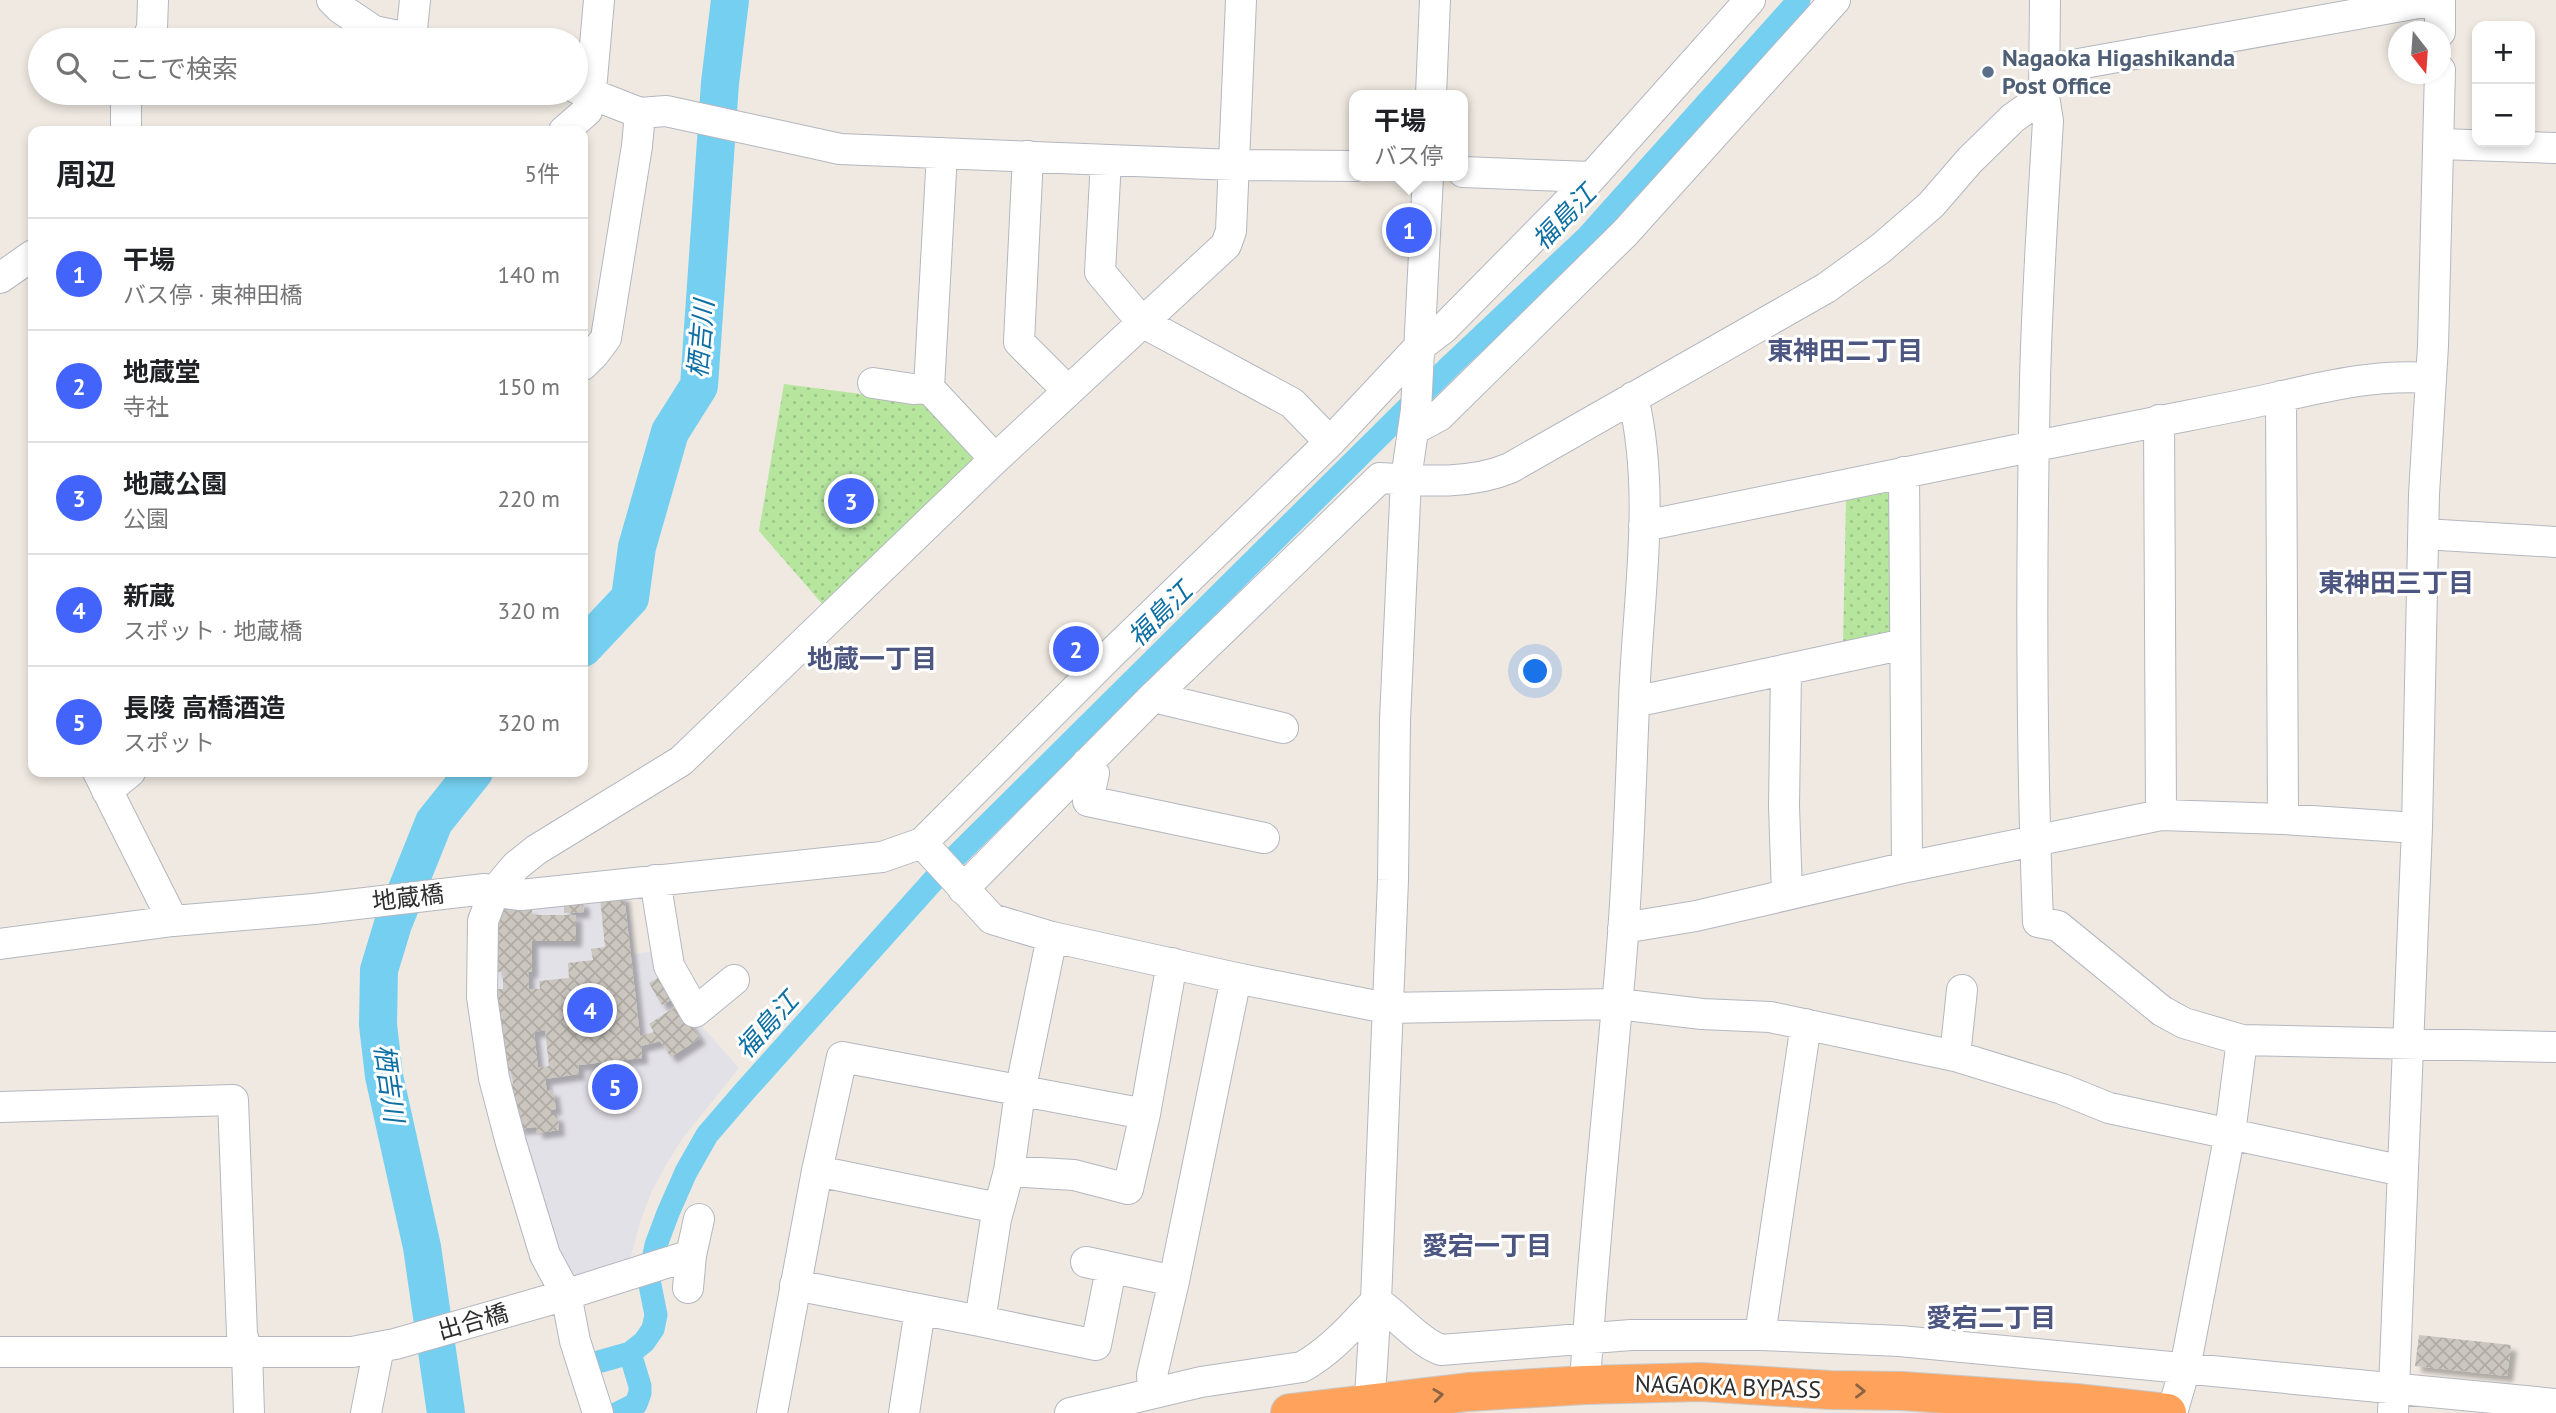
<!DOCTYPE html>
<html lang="ja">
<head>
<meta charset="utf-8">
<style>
	body { margin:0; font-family:"PT Sans","Noto Sans JP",sans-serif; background:#f2f2f2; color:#202124 }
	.controls { position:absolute; right:21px; top:21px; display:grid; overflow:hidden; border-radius:14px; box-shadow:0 4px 10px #0003 }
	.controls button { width:63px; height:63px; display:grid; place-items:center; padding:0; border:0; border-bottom:2px solid #e0e0e0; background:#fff; color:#202124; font:35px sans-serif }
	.compass { position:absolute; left:2388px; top:21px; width:63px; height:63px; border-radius:50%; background:#fff; box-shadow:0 4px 10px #0003; rotate:163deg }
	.you { position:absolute; left:1536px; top:672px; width:24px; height:24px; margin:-18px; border:5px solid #fff; border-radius:50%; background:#1a73e8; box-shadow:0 0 0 10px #1a73e833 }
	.badge { display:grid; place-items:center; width:46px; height:46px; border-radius:50%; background:#4264fb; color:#fff; font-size:23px; font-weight:700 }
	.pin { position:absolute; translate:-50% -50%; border:4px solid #fff; box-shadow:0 2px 7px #0006 }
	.popup { position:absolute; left:1349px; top:90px; width:119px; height:91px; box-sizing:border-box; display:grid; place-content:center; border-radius:14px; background:#fff; filter:drop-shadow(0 2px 5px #0005); font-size:23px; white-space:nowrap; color:#757577 }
	.popup b { font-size:26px; color:#202124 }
	.popup::after { content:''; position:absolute; left:50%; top:100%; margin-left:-14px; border:14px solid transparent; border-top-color:#fff }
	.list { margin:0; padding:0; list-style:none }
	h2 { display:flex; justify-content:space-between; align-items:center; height:91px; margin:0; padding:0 28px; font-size:30px }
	h2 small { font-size:23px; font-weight:400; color:#757577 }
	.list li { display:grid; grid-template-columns:46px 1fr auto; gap:21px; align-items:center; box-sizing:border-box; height:112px; padding:0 28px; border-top:2px solid #e0e0e0 }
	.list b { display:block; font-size:26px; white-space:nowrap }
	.list p { margin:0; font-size:23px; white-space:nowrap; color:#757577 }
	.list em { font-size:23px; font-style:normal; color:#757577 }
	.icon { flex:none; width:38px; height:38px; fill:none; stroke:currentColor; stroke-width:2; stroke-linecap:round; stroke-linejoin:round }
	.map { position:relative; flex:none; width:2556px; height:1413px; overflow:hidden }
	.search { position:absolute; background:#fff; box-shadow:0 4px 10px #0003; left:28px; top:28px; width:560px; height:77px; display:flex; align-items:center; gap:18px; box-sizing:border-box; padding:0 24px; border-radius:38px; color:#757577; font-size:26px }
	.panel { position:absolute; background:#fff; box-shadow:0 4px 10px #0003; left:28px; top:126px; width:560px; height:651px; border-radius:14px }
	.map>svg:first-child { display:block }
	.industrial { fill:#e3e1e8 }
	.park { fill:url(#park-dots) }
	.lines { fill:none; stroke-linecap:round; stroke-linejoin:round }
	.canal { stroke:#75cff0; stroke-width:23 }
	.river { stroke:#75cff0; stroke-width:38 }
	.building { fill:url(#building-cross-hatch); fill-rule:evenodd; filter:url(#shadow) }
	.minor-casing { stroke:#b4b7c1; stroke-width:32 }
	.highway-casing { stroke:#c9c9c9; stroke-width:40 }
	.minor { stroke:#fff; stroke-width:30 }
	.highway { stroke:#ffa35c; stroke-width:38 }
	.oneway { stroke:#8c6343 }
	.service-dot { fill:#5c6f8a; stroke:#fff; stroke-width:2.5 }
	.labels { text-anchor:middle; stroke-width:6; stroke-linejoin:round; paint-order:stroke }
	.service-label { font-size:24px; font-weight:bold; fill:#4e5e75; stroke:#fff; text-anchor:start }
	.street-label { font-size:24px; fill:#2e2e2e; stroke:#fff }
	.water-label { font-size:26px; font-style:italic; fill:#0d6fa3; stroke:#fff }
	.neighbourhood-label { font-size:26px; font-weight:bold; fill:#4d5680; stroke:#fff }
</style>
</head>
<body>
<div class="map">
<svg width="2556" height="1413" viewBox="0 0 2556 1413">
	<defs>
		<pattern id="park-dots" width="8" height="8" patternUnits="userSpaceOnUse" patternTransform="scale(1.75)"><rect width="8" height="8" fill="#b6e59e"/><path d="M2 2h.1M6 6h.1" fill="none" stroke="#9dc588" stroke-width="1.8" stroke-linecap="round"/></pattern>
		<pattern id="building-cross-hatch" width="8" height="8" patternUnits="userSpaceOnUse" patternTransform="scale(1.75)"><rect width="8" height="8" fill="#cbc7bf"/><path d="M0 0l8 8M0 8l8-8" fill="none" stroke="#afaba4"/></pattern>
		<filter id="shadow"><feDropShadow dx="6" dy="6" stdDeviation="2" flood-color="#0004"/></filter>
	</defs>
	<rect width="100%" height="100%" fill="#efe9e1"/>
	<!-- industrial -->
	<path class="industrial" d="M 627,892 L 634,954 L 662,950 L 699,1023 L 739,1068 L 682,1139 L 666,1165 L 652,1191 L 641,1219 L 627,1271 L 583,1284 L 553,1252 L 515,1129 L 491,1002 L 496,908 Z"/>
	<!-- park -->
	<path class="park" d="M 784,384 L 929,403 L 978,452 L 975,466 L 825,607 L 759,531 Z
		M 1891,492 L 1893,633 L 1843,643 L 1846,500 Z"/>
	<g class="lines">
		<!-- canal -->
		<path class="canal" d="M 591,1364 L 630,1353 L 644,1342 L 653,1329 L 656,1315 L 649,1280 L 656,1245 L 668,1213 L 686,1172 L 707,1135 L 744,1092 L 949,863 L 1452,364 L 1588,236 L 1799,0
			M 618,1413 L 636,1404 L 640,1393 L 640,1386 L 630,1353"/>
		<!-- river -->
		<path class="river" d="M 583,648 L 630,598 L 637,547 L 670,432 L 699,386 L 720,83 L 730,0
			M 446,1413 L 422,1247 L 384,1076 L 378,1025 L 379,970 L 393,924 L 434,822 L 474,772"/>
	</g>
	<!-- building -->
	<path class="building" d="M 1077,636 L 1088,649 L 1085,652 L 1088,655 L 1081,661 L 1079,658 L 1076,661 L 1064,648 Z
		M 624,895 L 640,1036 L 654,1032 L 649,1024 L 678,1005 L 700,1038 L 671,1057 L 660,1041 L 641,1046 L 642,1058 L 578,1065 L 579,1074 L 545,1079 L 547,1091 L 553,1090 L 556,1109 L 550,1110 L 551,1115 L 557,1115 L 559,1130 L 537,1133 L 536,1127 L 518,1129 L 510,1085 L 513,1084 L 511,1071 L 506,1072 L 497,989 L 503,989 L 503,972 L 497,972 L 497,909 L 532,909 L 532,915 L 576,915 L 576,941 L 532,941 L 532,972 L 528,972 L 529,989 L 540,989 L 539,981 L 569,978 L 568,963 L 593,960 L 591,949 L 605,947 L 600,898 ZM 545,1030 L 549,1066 L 538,1068 L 534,1032 Z
		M 583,901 L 584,912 L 564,913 L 564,902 Z
		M 665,974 L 678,996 L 662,1005 L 649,983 Z
		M 2419,1335 L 2511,1345 L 2507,1376 L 2415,1366 Z"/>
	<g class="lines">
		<defs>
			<path id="minor" d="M 332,0 L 340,8 L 374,31 L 417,40
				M 2045,0 L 2044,96 L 2048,121 C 2043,208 2037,294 2035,381 C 2031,561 2031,742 2038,922 L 2058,926 L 2162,1011 L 2184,1023 L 2242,1040
				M 2440,0 L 2440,32
				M 411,39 L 415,0
				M 147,40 L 152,28 L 153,0
				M 2045,70 L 2435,0
				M 576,88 L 640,113 L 666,111 L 840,149 L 1234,165 L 1355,166
				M 1431,95 L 1435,0
				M 126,131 L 126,93
				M 564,131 L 587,111 L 592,79 L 599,0
				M 2440,144 L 2556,148
				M 942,153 L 929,388 L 995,459
				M 1028,156 L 1019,342 L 1068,391
				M 1106,160 L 1100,272 L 1142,322 L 1292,403 L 1330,442
				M 1463,172 L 1590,177
				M 0,278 L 33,255
				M 583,365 L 594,354 L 606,338 L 637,146 L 640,113
				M 873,383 L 913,389 L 929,388
				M 2281,396 L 2283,819
				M 2159,420 L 2161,815
				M 1413,430 L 1439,416 L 1625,233 L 1835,0
				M 1904,472 L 1907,867
				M 1644,526 C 1825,490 2005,451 2186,416 C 2217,410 2248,404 2279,397 C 2331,385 2378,374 2431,378
				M 2424,534 L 2556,542
				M 1786,671 L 1784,806 L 1787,894
				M 1153,697 L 1283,728
				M 1634,702 L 1905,644
				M 1087,763 L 1094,773 L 1088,801 L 1264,838
				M 98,772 L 173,921
				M 107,791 L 130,772
				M 922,843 L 992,919 L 1052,937 L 1236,978 L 1386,1008 L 1618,1004 L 1702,1014 L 1770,1017 L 1955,1056 L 2062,1089 L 2109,1108 L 2403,1171
				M 655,880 L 669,966 L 695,1012 L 734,980
				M 963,889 L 1153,697 L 1380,478 C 1423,481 1470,485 1510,468 L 1826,288 L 1880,249 L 1931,205 L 1970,160 L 2013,118 L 2044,96
				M 1623,928 L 1696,916 L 1907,867 L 2161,815 L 2283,819 L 2417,828
				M 0,944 L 173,921 L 314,909 L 485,889 L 494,892 L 521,895 L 882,857 L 922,843 L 1110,655 L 1330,442 L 1419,347 L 1444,328 L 1582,188 L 1750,0
				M 1955,1056 L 1962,990
				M 0,1107 L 233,1100 L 242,1334 L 247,1352 L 249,1413
				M 817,1171 L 998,1208
				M 1009,1171 L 1074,1175 L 1128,1189 L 1145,1114 L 1172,963
				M 1086,1262 L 1174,1281
				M 795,1285 L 980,1321 L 996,1219 L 1009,1171 L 1020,1092 L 1052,937
				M 688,1288 L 691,1255
				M 980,1321 L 1096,1345 L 1111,1269
				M 1760,1335 L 1806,1024
				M 0,1352 L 352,1352 L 395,1344 L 552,1299 L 691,1255 L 699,1219
				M 1585,1385 C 1592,1258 1606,1132 1617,1005 C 1627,905 1630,804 1634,703 C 1637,602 1657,497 1633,397
				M 1153,1393 L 1152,1375 L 1174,1281 L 1236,978
				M 366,1413 L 379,1347
				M 598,1413 L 575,1341 L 566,1294 L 545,1255 L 511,1143 L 494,1078 L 482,997 L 483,921 L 494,892 L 516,866 L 536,850 L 681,761 L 995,459 L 1226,245 L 1231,231 L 1241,0
				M 772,1413 L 817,1171 L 842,1057 L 1145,1114
				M 904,1413 L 920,1310
				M 1070,1413 L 1201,1382 L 1302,1367 C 1331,1351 1354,1324 1376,1301 C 1397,1315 1419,1342 1441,1350 L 1631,1335 L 1760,1335 L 1900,1341 L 2556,1404
				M 1369,1413 L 1376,1301 L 1393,880 L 1395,720 L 1406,479 L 1416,410 L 1428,176
				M 2172,1413 L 2185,1368 L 2230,1133 L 2242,1040 L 2556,1047
				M 2393,1413 L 2417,828 L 2424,494 L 2433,346 L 2440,70"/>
			<path id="highway" d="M 1290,1413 L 1468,1392 L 1585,1385 L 1701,1382 L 1830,1390 L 1902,1391 L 2076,1403 L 2167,1413"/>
		</defs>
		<!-- minor casing -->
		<use href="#minor" class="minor-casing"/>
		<!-- highway casing -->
		<use href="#highway" class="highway-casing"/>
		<!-- minor -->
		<use href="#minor" class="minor"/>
		<!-- highway -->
		<use href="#highway" class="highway"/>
	</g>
	<!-- one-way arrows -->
	<defs><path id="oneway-chevron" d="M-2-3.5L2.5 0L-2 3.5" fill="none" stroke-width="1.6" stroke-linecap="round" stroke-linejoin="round" transform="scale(1.75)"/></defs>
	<g class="oneway">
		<use href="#oneway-chevron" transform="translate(1860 1391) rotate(1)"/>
		<use href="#oneway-chevron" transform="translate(1438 1395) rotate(-7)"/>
	</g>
	<!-- markers -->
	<circle class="service-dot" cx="1988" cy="72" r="7"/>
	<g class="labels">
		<!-- service labels -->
		<g class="service-label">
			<text x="2002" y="66">Nagaoka Higashikanda<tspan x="2002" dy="28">Post Office</tspan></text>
		</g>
		<!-- street labels -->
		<g class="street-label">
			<text transform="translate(408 898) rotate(-7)" y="8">地蔵橋</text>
			<text transform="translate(473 1322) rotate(-16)" y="8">出合橋</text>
			<text transform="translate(1728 1387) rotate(2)" y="8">NAGAOKA BYPASS</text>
		</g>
		<!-- water labels -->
		<g class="water-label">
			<text transform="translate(1564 217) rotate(-46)" y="9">福島江</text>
			<text transform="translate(701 339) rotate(-85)" y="9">栖吉川</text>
			<text transform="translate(1160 614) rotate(-45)" y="9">福島江</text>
			<text transform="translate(767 1025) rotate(-48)" y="9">福島江</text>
			<text transform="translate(389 1083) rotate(82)" y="9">栖吉川</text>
		</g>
		<!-- neighbourhood labels -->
		<g class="neighbourhood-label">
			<text x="1845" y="360">東神田二丁目</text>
			<text x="2396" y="592">東神田三丁目</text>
			<text x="872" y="668">地蔵一丁目</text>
			<text x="1487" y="1255">愛宕一丁目</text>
			<text x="1991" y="1327">愛宕二丁目</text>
		</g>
	</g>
</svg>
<div class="controls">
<button>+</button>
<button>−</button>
</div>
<svg class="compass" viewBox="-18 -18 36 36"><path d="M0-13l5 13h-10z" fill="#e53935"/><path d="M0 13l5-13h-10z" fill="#757577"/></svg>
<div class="you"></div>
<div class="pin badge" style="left:1409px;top:230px">1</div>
<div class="popup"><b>干場</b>バス停</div>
<div class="pin badge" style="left:1076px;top:649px">2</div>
<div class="pin badge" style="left:851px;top:501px">3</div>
<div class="pin badge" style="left:590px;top:1010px">4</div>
<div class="pin badge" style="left:615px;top:1087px">5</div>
<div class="search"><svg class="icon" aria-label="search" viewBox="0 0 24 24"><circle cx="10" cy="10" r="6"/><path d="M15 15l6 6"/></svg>ここで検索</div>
<section class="panel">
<h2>周辺<small>5件</small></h2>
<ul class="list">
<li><span class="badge">1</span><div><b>干場</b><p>バス停 · 東神田橋</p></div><em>140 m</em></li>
<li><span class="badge">2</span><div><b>地蔵堂</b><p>寺社</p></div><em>150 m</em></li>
<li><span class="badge">3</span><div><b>地蔵公園</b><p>公園</p></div><em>220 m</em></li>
<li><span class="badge">4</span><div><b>新蔵</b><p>スポット · 地蔵橋</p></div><em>320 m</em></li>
<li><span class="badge">5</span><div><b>長陵 高橋酒造</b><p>スポット</p></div><em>320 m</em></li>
</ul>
</section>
</div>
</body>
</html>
